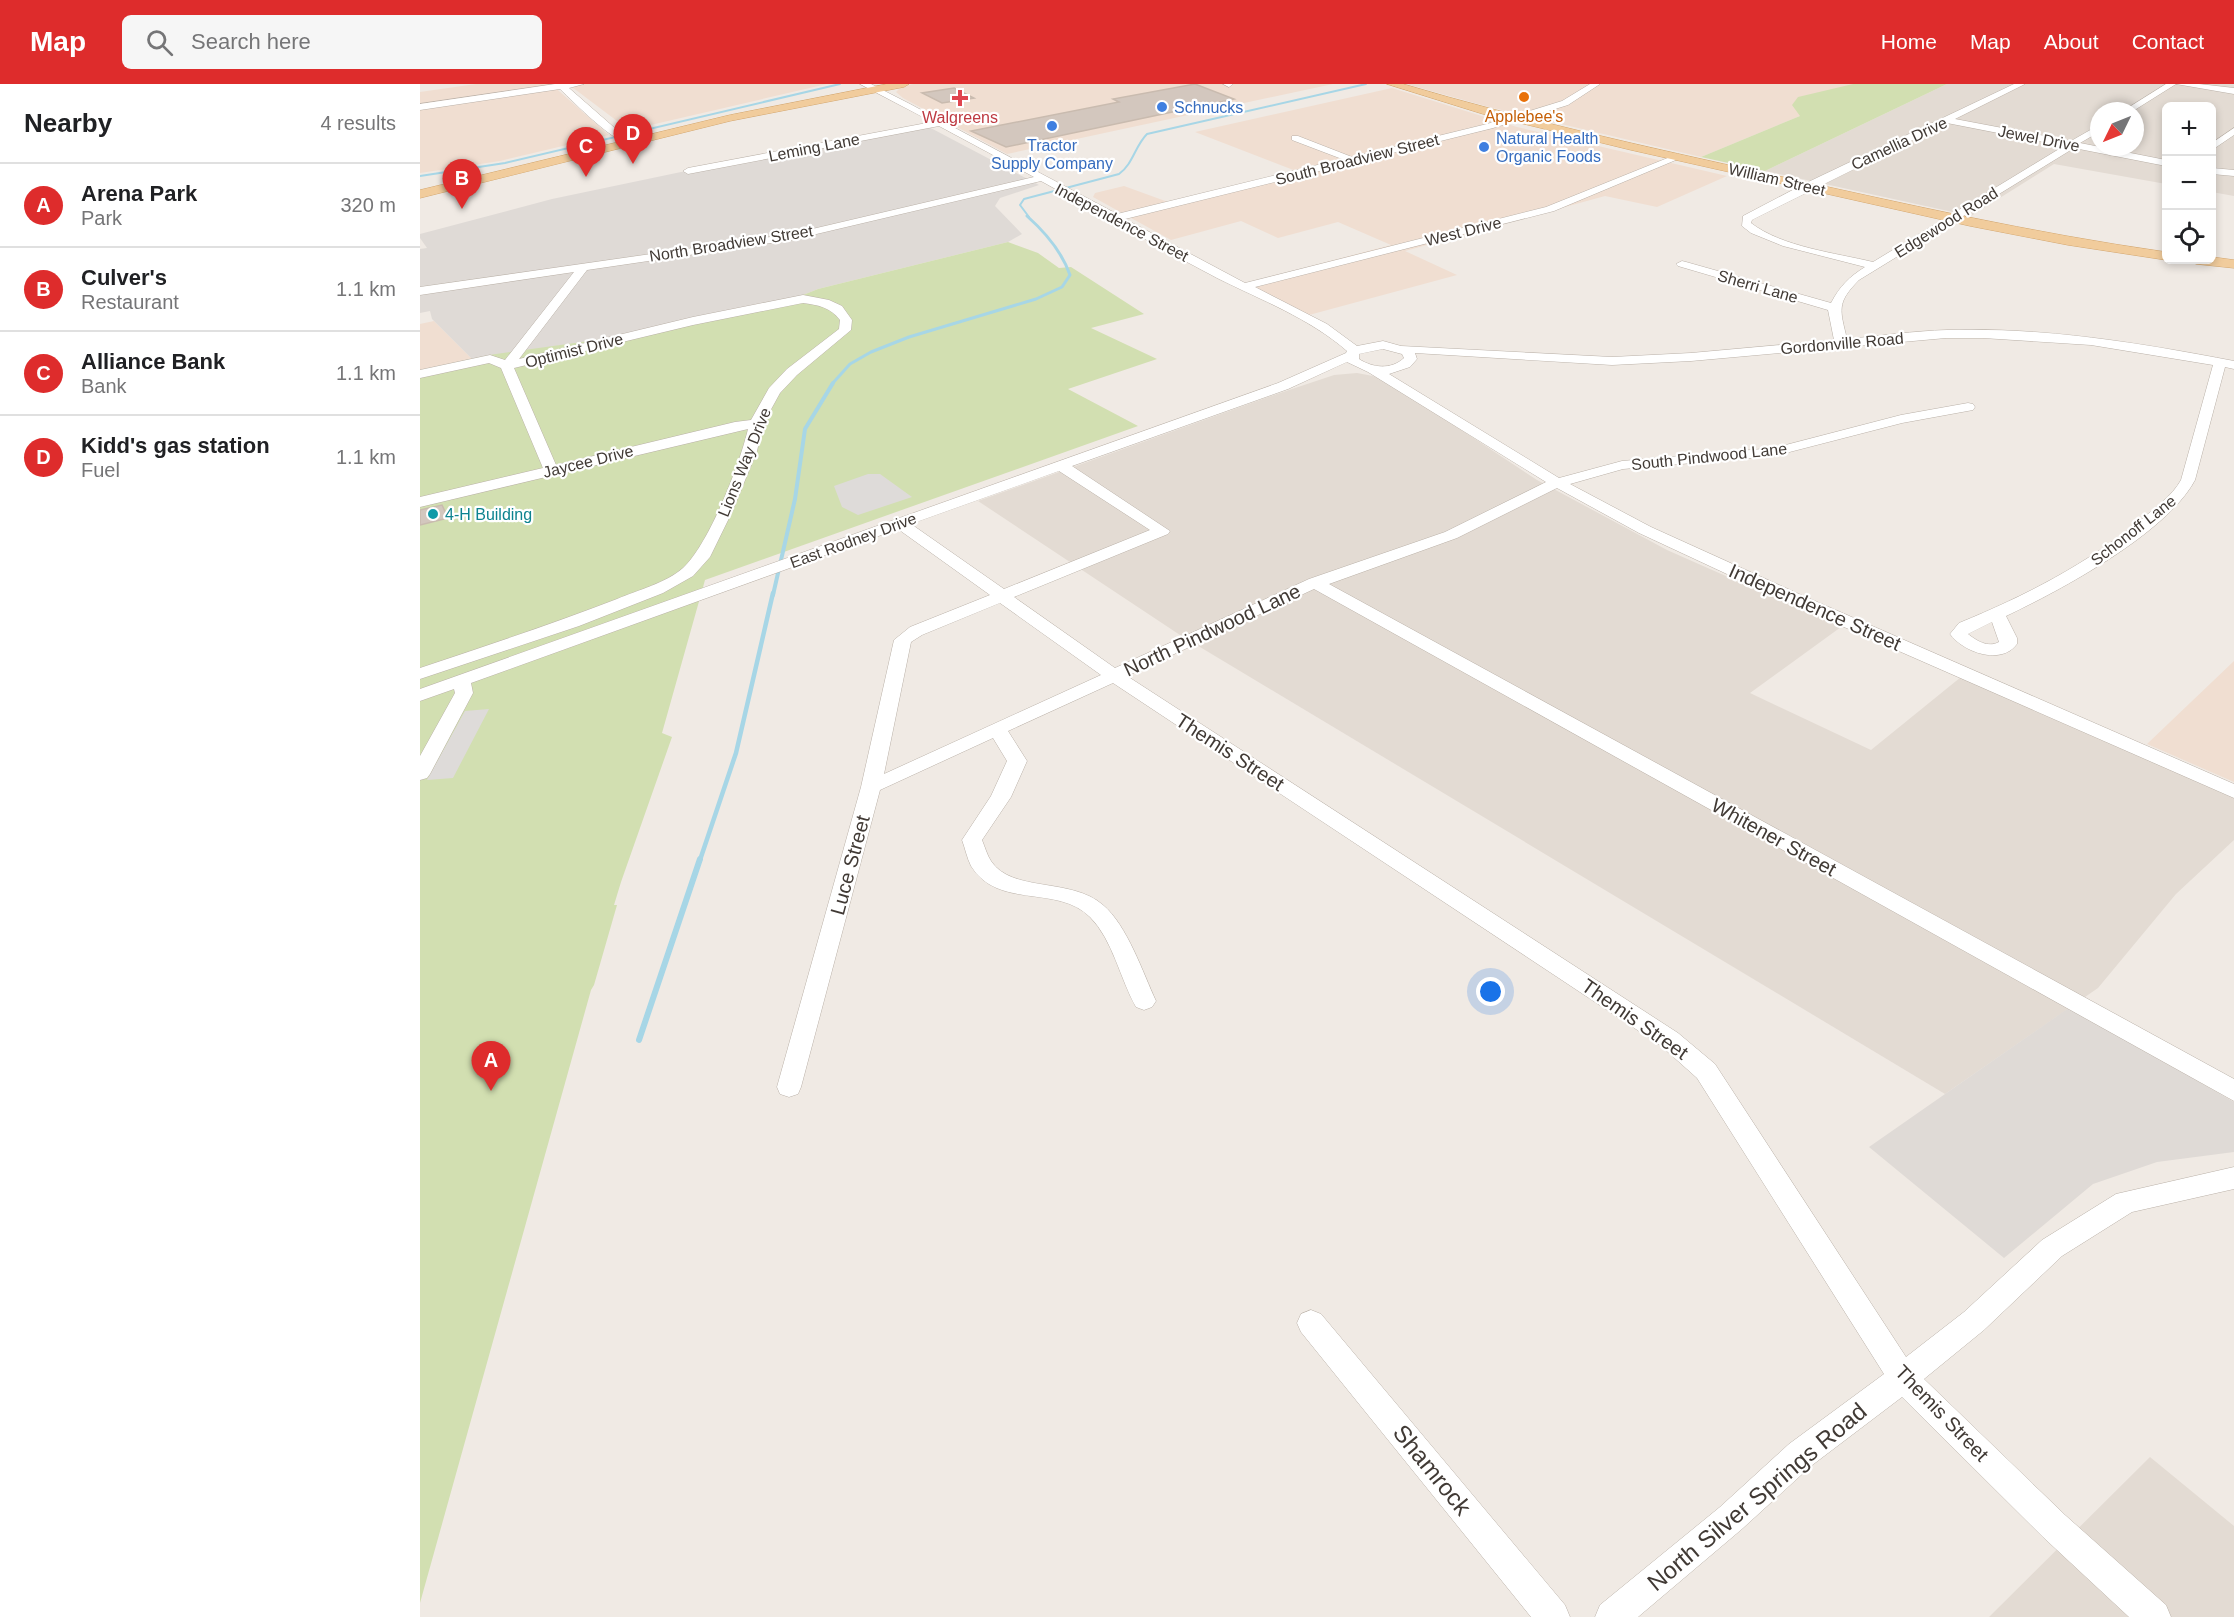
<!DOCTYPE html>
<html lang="en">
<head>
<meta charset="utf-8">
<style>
	body { margin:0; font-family:Helvetica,sans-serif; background:#f6f6f6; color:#202124 }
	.controls { position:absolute; right:18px; top:18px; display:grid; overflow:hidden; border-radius:9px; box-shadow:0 3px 9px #0003 }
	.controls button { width:54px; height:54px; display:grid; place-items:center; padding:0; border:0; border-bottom:2px solid #e0e0e0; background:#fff; color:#202124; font:30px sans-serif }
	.compass { position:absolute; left:1670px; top:18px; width:54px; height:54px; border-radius:50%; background:#fff; box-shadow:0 3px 9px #0003; rotate:227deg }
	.you { position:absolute; left:1071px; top:908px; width:21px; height:21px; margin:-15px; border:4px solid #fff; border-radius:50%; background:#1a73e8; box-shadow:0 0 0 9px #1a73e833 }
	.badge { display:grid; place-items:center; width:39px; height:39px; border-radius:50%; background:#de2c2c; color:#fff; font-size:20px; font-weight:700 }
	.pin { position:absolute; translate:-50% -50px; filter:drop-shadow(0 2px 3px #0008) }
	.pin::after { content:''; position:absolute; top:32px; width:21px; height:18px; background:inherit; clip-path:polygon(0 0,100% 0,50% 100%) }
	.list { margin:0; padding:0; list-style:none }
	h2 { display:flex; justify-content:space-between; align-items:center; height:78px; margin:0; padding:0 24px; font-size:26px }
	h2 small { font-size:20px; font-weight:400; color:#757577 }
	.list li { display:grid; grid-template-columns:39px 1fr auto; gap:18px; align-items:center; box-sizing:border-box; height:84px; padding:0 24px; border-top:2px solid #e0e0e0 }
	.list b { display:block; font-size:22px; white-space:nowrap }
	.list p { margin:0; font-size:20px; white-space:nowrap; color:#757577 }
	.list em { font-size:20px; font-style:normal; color:#757577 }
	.icon { flex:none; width:33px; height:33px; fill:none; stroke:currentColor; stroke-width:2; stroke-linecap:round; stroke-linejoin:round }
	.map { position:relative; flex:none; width:1814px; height:1533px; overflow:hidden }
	header { display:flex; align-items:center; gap:36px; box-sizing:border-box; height:84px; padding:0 30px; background:#de2c2c; color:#fff }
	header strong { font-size:28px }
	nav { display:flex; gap:33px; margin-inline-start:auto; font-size:21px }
	.search { width:420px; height:54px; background:#f6f6f6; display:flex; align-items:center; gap:15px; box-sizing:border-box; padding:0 21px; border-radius:9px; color:#757577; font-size:22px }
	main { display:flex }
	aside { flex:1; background:#fff }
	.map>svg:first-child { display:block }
	.residential { fill:#e3dbd3; fill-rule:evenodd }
	.commercial { fill:#f0ded1 }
	.industrial { fill:#dfdad6 }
	.green { fill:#d2dfb1 }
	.parking { fill:#dedbd9 }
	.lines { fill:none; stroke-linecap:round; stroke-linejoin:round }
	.stream-far4 { stroke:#a7d6e6; stroke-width:2 }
	.stream-far3 { stroke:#a7d6e6; stroke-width:3 }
	.stream-far2 { stroke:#a7d6e6; stroke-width:4 }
	.stream-far1 { stroke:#a7d6e6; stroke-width:4.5 }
	.stream { stroke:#a7d6e6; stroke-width:6 }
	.building { fill:#d3c7be; stroke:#c9bbaf; stroke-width:1.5 }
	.minor-casing { stroke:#bab1a8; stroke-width:1 }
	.major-casing { stroke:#d3a66e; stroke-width:1 }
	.minor { fill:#fff; fill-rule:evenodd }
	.major { fill:#f1cc9c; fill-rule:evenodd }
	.food-dot { fill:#e8710a; stroke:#fff; stroke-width:2 }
	.health-dot { fill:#e0444e; stroke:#fff; stroke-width:2 }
	.shop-dot { fill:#3f7fe0; stroke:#fff; stroke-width:2 }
	.culture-dot { fill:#0f9aa8; stroke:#fff; stroke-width:2 }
	.labels { text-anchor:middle; stroke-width:4.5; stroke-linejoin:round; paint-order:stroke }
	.far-shop-label { font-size:16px; fill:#366cbe; stroke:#fff; text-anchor:start }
	.far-food-label { font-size:16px; fill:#c56008; stroke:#fff }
	.far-health-label { font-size:16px; fill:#be3a42; stroke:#fff }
	.far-street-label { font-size:16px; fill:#413a35; stroke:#fff }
	.far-culture-label { font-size:16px; fill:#0d838f; stroke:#fff; text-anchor:start }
	.street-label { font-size:20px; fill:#413a35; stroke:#fff }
	.near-street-label { font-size:24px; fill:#413a35; stroke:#fff }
</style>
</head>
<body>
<header>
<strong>Map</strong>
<div class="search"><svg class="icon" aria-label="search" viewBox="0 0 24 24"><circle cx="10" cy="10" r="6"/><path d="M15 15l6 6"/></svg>Search here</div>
<nav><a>Home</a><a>Map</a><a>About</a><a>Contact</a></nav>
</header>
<main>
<aside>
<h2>Nearby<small>4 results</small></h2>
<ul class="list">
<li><span class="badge">A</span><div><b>Arena Park</b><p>Park</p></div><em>320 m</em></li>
<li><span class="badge">B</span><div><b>Culver's</b><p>Restaurant</p></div><em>1.1 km</em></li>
<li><span class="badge">C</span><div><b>Alliance Bank</b><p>Bank</p></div><em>1.1 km</em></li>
<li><span class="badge">D</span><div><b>Kidd's gas station</b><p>Fuel</p></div><em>1.1 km</em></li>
</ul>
</aside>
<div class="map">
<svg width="1814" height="1533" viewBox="0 0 1814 1533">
	<rect width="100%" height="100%" fill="#f0eae4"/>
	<!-- residential -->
	<path class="residential" d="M 1527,0 L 1814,0 L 1814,112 L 1792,108 L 1792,22 L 1746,22 L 1746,100 L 1634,80 L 1551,132 L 1345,87 ZM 1679,27 L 1715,27 L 1715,63 L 1679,63 Z
		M 937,289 L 953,292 L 975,302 L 1117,396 L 1247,466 L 1421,543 L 1330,609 L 1451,666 L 1541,593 L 1814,714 L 1814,756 L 1756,810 L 1678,904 L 1525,1010 L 760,551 L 558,417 L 851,312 L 914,291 Z
		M 1730,1373 L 1814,1442 L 1814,1533 L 1569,1533 Z"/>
	<!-- commercial -->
	<path class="commercial" d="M 56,0 L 131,0 L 189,51 L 80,77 L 0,89 L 0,8 Z
		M 148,0 L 407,0 L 209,46 Z
		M 493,0 L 913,0 L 587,70 L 483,14 L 476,8 L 481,3 Z
		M 986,0 L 1433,0 L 1380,32 L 1281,73 L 1069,23 Z
		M 972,4 L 1097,43 L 1307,92 L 1237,123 L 1185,112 L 985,167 L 1037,191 L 889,231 L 827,199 L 971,161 L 918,138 L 858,154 L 821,137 L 751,156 L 673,113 L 675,109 L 704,102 L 748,118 L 876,87 L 775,48 Z
		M 14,237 L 52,275 L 0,286 L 0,240 Z
		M 1814,577 L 1814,698 L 1727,660 Z"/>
	<!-- industrial -->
	<path class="industrial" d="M 507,42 L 619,101 L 580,114 L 575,122 L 602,150 L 588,158 L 398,205 L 378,213 L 176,256 L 52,275 L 12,235 L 10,227 L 0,229 L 0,165 L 7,164 L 0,154 L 0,150 L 132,115 L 261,88 Z
		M 1650,923 L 1814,1018 L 1814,1068 L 1737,1078 L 1673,1100 L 1584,1174 L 1449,1063 Z"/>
	<!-- green -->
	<path class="green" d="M 1433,0 L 1527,0 L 1345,87 L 1281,73 L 1380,32 L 1372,21 L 1378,13 Z
		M 588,158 L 618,169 L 639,184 L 651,183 L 724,230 L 671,244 L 737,275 L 648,305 L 718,342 L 285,496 L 242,649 L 252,653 L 201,798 L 194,821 L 197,821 L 174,901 L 171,906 L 0,1519 L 0,286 L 69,271 L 176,256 L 378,213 L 398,205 Z"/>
	<!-- parking -->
	<path class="parking" d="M 448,390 L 460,390 L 492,413 L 438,431 L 422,423 L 414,402 Z
		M 69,625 L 33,694 L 7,696 L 45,627 Z"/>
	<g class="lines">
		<!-- stream-far4 -->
		<path class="stream-far4" d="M 0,92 L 85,79 L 420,0
			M 609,133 L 600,121 L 604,115 L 699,90 C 713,80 715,62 727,50 L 946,0"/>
		<!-- stream-far3 -->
		<path class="stream-far3" d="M 412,300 L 430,280 L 451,268 L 489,253 L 616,215 L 642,203 L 650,191 C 642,168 625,148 607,132"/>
		<!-- stream-far2 -->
		<path class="stream-far2" d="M 353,511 L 375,415 L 385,345 L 413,299"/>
		<!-- stream-far1 -->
		<path class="stream-far1" d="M 280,776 L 316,669 L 353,509"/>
		<!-- stream -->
		<path class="stream" d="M 219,956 L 280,775"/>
	</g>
	<!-- building -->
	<path class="building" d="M 775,0 L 814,15 L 586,63 L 551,47 L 699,18 L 693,15 Z
		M 534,4 L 554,14 L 522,19 L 502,9 Z
		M 22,421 L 28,434 L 0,441 L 0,426 Z"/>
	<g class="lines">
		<defs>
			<path id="minor" d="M 135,0 L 164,0 L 149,4 L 197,46 L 213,56 L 213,60 C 196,62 154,18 140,5 L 0,26 L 0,20 Z
				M 440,0 L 451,0 L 490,20 L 697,130 L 922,75 L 872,56 L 872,52 L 878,52 L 932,73 L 1067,40 L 1142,17 L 1170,0 L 1180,0 L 1148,21 L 1073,44 L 705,135 L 825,199 L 1126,123 L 1255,71 L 1263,73 L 1134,127 L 835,203 L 907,240 L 937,262 L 963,257 L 981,262 L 1192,273 L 1271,269 L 1414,256 L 1408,226 L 1258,182 L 1256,180 L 1262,177 L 1266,178 L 1411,219 C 1420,202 1429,193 1445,183 L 1363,162 L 1331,149 L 1322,142 L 1323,132 L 1384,100 L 1594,0 L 1605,0 L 1535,35 L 1651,57 L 1679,41 L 1679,48 L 1660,59 L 1746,76 L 1746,82 L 1654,64 L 1439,196 C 1416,219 1420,226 1427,255 C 1460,252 1494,247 1527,246 C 1623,243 1720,259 1814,277 L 1814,285 L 1805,283 L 1775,396 C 1747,449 1641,506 1586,532 L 1597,554 L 1597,560 C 1581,582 1543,568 1530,550 L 1539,539 C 1605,512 1667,480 1722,435 C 1736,423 1752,412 1761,396 L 1793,281 L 1671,261 L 1563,254 L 1526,254 L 1271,277 L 1192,281 L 995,269 L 997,275 L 990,283 L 969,290 L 1139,394 L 1202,377 L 1354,364 L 1481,331 L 1548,319 L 1553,320 L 1555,323 L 1553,326 L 1482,339 L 1354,372 L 1203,385 L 1150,400 L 1231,443 L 1379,510 L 1814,700 L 1814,714 L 1367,518 L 1219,449 L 1137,404 L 1037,454 L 909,500 L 1814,995 L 1814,1017 L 894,505 L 707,592 L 1258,949 L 1295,980 L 1486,1273 L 1544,1228 L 1622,1156 L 1696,1110 L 1814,1083 L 1814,1105 L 1712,1128 L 1642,1172 L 1564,1246 L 1504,1295 L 1645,1431 L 1746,1521 L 1751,1533 L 1709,1533 L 1623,1453 L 1482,1313 L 1391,1382 L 1322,1445 L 1218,1533 L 1175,1533 L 1180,1521 L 1300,1423 L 1369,1360 L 1464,1290 L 1277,994 L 1240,961 L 693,599 L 588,647 L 607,677 L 591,713 L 562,756 C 565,763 567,771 571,777 C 592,809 651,793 683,821 C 707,841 723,889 736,917 L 732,923 L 724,926 L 716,923 C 700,895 693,856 670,833 C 637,800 578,826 551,782 C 547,774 545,764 542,756 L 571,712 L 587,677 L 573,654 L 460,706 L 381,1003 L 378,1010 L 369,1013 L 360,1010 L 357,1003 L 441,703 L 474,556 L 490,543 L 570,511 L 478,445 L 51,599 L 53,609 L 10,690 L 7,694 L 0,696 L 0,672 L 35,609 L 34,605 L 0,617 L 0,605 L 858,299 L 926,269 L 927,267 C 889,234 841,216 797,194 C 737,163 680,129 621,97 L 371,156 L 167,186 L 99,275 L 273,233 L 383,211 L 409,216 L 422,222 L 432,236 L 431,246 L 377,291 L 360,309 L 343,340 L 337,367 L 312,428 L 290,473 L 273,492 L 243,509 L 159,542 L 0,595 L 0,584 C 66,562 132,540 197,515 C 218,506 246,499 263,484 C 289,460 320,380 328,345 L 0,423 L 0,413 L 123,384 L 81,284 L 69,279 L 0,294 L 0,286 L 70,271 L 85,276 L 154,188 L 0,211 L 0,203 L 371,150 L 614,93 L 519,42 L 268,90 L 263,87 L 268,84 L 512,38 ZM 1527,39 L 1644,62 L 1453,178 C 1416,169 1362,163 1331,139 L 1332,136 ZM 383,219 C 398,221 410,223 420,236 L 419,245 L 367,285 L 349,304 L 331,336 L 315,338 L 136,381 L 94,284 L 273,241 ZM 963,265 L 982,270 L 984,274 C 971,286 953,284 939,275 L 939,270 ZM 927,278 L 948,288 L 1126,398 L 1025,448 L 889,495 L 695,584 L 594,513 L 748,450 L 750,447 L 652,382 L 868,305 ZM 639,387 L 730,446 L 584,505 L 491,440 ZM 580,519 L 681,591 L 464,690 L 491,558 L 502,551 ZM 1572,538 L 1579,558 C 1568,564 1557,557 1548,550 Z
				M 803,0 L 813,0 L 809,3 Z
				M 1746,0 L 1779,0 L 1814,4 L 1814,10 L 1756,0 L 1713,27 L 1703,27 Z
				M 1814,44 L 1814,51 L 1792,66 L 1792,59 Z
				M 1792,84 L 1814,86 L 1814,92 L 1792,90 Z
				M 891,1226 L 901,1230 L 1145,1521 L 1150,1533 L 1111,1533 L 881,1248 L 877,1239 L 881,1230 Z"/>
			<path id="major" d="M 467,0 L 489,0 L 484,3 L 310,37 L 0,114 L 0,106 L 310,31 Z
				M 967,0 L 983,0 C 1104,36 1227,63 1349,90 C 1481,119 1612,149 1746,168 L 1746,176 L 1749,176 L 1746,176 L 1648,161 L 1550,142 L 1211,66 L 1063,30 Z
				M 1792,173 L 1814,176 L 1814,184 L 1776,180 L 1769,176 L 1792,176 Z"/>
		</defs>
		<!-- minor casing -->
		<use href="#minor" class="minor-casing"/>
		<!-- major casing -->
		<use href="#major" class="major-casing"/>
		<!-- minor -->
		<use href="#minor" class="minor"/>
		<!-- major -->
		<use href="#major" class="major"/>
	</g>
	<!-- markers -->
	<circle class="food-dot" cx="1104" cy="13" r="6"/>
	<path class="health-dot" d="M537 5h6v6h6v6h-6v6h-6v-6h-6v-6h6z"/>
	<g class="shop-dot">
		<circle cx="742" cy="23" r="6"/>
		<circle cx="632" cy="42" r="6"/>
		<circle cx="1064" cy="63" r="6"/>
	</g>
	<circle class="culture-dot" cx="13" cy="430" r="6"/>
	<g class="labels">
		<!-- far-shop labels -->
		<g class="far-shop-label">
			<text x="754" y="29">Schnucks</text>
			<text x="1076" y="60">Natural Health<tspan x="1076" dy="18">Organic Foods</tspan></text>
			<text x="632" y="67" text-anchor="middle">Tractor<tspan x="632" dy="18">Supply Company</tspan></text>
		</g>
		<!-- far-food labels -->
		<g class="far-food-label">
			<text x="1104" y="38">Applebee's</text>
		</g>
		<!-- far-health labels -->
		<g class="far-health-label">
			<text x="540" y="39">Walgreens</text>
		</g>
		<!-- far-street labels -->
		<g class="far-street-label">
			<text transform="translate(1619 54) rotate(11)" y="6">Jewel Drive</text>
			<text transform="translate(1479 59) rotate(-25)" y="6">Camellia Drive</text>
			<text transform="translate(394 63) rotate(-11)" y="6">Leming Lane</text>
			<text transform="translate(937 75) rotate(-14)" y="6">South Broadview Street</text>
			<text transform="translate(1357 95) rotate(13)" y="6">William Street</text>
			<text transform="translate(702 138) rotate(28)" y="6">Independence Street</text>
			<text transform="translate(1526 138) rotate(-32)" y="6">Edgewood Road</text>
			<text transform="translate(1043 147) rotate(-14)" y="6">West Drive</text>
			<text transform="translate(311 159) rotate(-9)" y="6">North Broadview Street</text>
			<text transform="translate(1338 202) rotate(16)" y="6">Sherri Lane</text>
			<text transform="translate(1422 259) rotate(-5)" y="6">Gordonville Road</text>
			<text transform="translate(154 266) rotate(-14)" y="6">Optimist Drive</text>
			<text transform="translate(1289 372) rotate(-6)" y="6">South Pindwood Lane</text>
			<text transform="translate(168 377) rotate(-14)" y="6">Jaycee Drive</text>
			<text transform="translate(324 378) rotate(-68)" y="6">Lions Way Drive</text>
			<text transform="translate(1713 446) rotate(-38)" y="6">Schonoff Lane</text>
			<text transform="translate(433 456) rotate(-20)" y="6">East Rodney Drive</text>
		</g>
		<!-- far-culture labels -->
		<g class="far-culture-label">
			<text x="25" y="436">4-H Building</text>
		</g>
		<!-- street labels -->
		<g class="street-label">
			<text transform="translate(1395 523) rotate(24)" y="7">Independence Street</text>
			<text transform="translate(792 546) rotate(-25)" y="7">North Pindwood Lane</text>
			<text transform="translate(810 668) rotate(33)" y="7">Themis Street</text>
			<text transform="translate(1354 753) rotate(29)" y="7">Whitener Street</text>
			<text transform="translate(430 781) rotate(-75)" y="7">Luce Street</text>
			<text transform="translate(1215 935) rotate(35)" y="7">Themis Street</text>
			<text transform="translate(1522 1329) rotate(46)" y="7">Themis Street</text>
		</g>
		<!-- near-street labels -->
		<g class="near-street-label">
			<text transform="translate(1012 1386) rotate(51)" y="8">Shamrock</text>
			<text transform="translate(1337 1413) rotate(-40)" y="8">North Silver Springs Road</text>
		</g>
	</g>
</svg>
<div class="controls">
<button>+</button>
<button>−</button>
<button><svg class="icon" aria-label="locate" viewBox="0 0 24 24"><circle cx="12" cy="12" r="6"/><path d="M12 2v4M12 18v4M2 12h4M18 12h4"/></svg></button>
</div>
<svg class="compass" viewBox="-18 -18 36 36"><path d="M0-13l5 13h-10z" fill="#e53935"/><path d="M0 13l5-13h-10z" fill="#757577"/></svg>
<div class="you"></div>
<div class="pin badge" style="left:71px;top:1007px">A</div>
<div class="pin badge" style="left:42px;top:125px">B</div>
<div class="pin badge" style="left:166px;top:93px">C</div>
<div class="pin badge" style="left:213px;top:80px">D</div>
</div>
</main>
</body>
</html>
